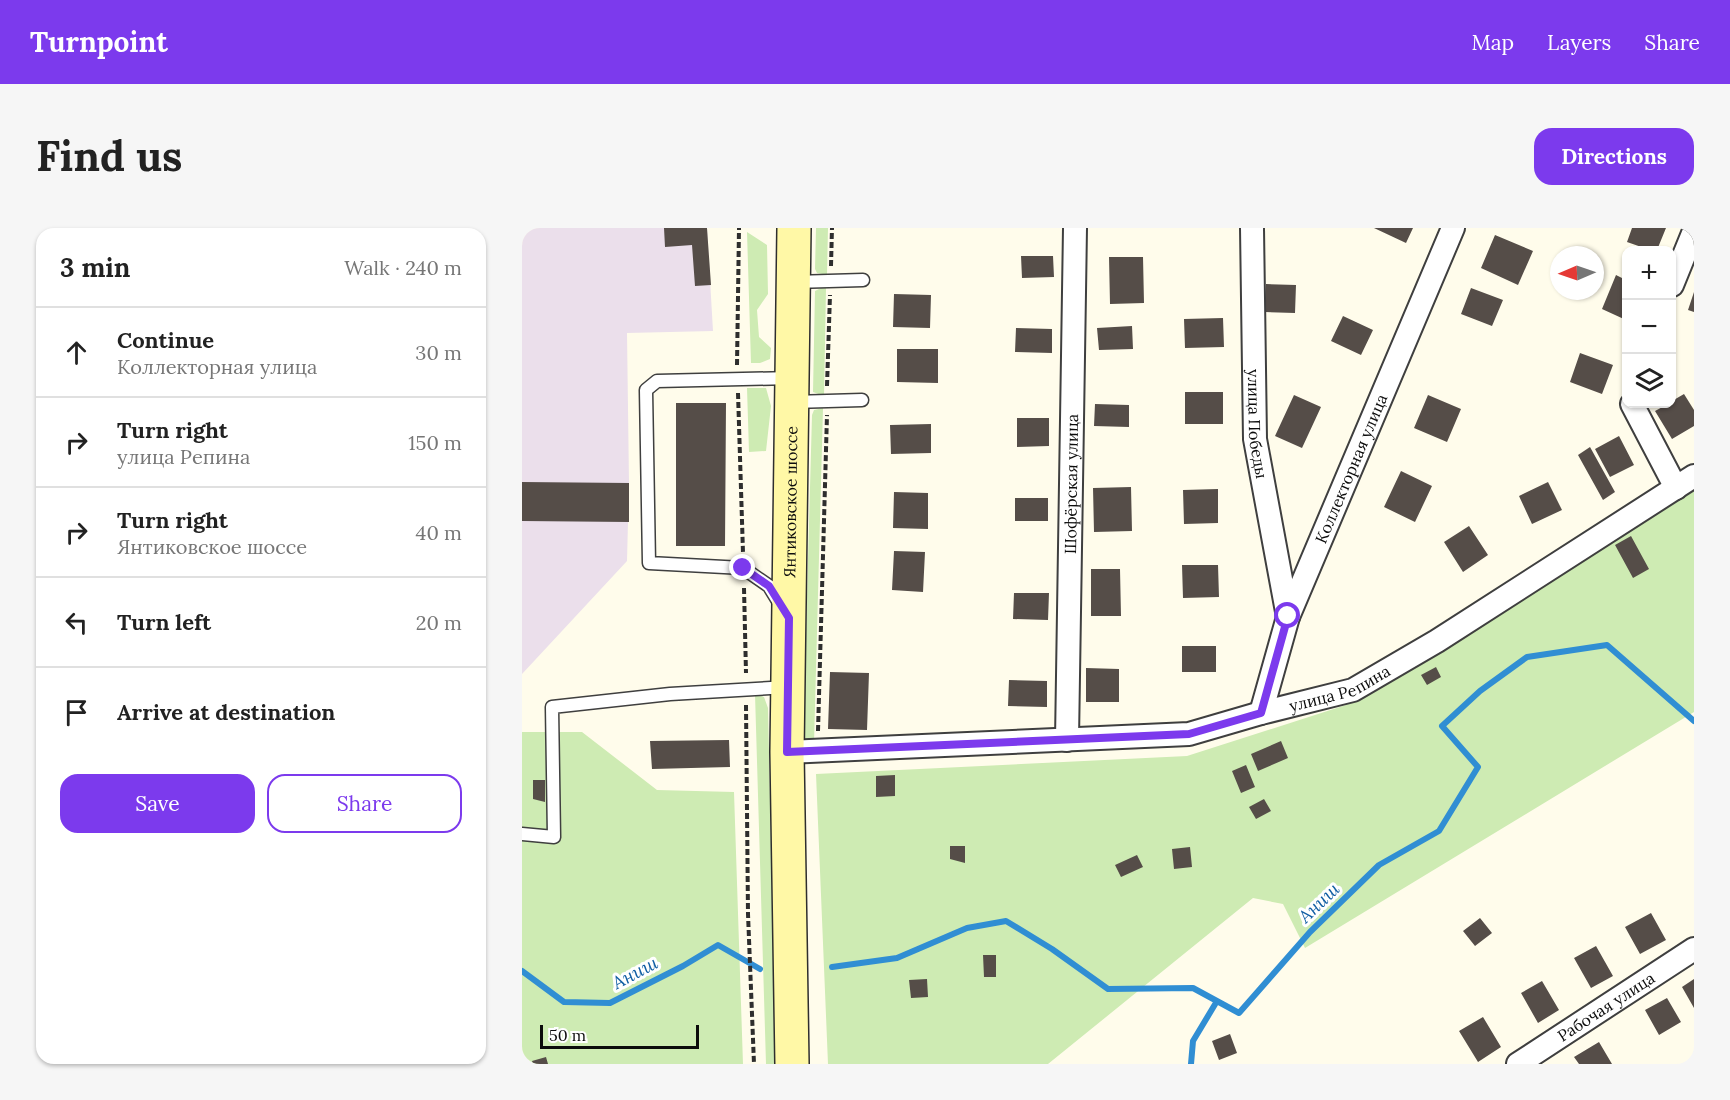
<!DOCTYPE html>
<html lang="en">
<head>
<meta charset="utf-8">
<style>
	body { margin:0; font-family:Lora,serif; background:#f6f6f6; color:#222 }
	.controls { position:absolute; right:18px; top:18px; display:grid; overflow:hidden; border-radius:12px; box-shadow:0 2px 4px #0004 }
	.controls button { width:54px; height:54px; display:grid; place-items:center; padding:0; border:0; border-bottom:2px solid #e0e0e0; background:#fff; color:#222; font:30px sans-serif }
	.compass { position:absolute; left:1028px; top:18px; width:54px; height:54px; border-radius:50%; background:#fff; box-shadow:0 2px 4px #0004; rotate:268deg }
	.scale { position:absolute; left:18px; bottom:15px; width:159px; box-sizing:border-box; padding-left:6px; border:3px solid #0c0c0c; border-top:0; font-size:16px; line-height:21px; white-space:nowrap; color:#0c0c0c; -webkit-text-stroke:4px #fff; paint-order:stroke }
	.stop { position:absolute; width:18px; height:18px; margin:-14px; border:4px solid #7c3aed; border-radius:50%; background:#fff }
	.stop.end { background:#7c3aed; border-color:#fff; box-shadow:0 2px 6px #0008 }
	.list { margin:0; padding:0; list-style:none }
	h2 { display:flex; justify-content:space-between; align-items:center; height:78px; margin:0; padding:0 24px; font-size:26px }
	h2 small { font-size:20px; font-weight:400; color:#767676 }
	.list li { display:grid; grid-template-columns:39px 1fr auto; gap:18px; align-items:center; box-sizing:border-box; height:90px; padding:0 24px; border-top:2px solid #e0e0e0 }
	.list b { display:block; font-size:22px; white-space:nowrap }
	.list p { margin:0; font-size:20px; white-space:nowrap; color:#767676 }
	.list em { font-size:20px; font-style:normal; color:#767676 }
	.actions { display:flex; gap:12px; padding:18px 24px }
	.actions a { flex:1; padding:14px 0; border:2px solid #7c3aed; border-radius:18px; text-align:center; font-size:21px; color:#7c3aed }
	.actions .main { background:#7c3aed; color:#fff }
	.icon { flex:none; width:33px; height:33px; fill:none; stroke:currentColor; stroke-width:2; stroke-linecap:round; stroke-linejoin:round }
	.map { position:relative; flex:none; width:1172px; height:836px; overflow:hidden; border-radius:18px }
	header { display:flex; align-items:center; gap:36px; box-sizing:border-box; height:84px; padding:0 30px; background:#7c3aed; color:#fff }
	header strong { font-size:28px }
	nav { display:flex; gap:33px; margin-inline-start:auto; font-size:21px }
	.intro { display:flex; align-items:center; justify-content:space-between; box-sizing:border-box; height:144px; padding:0 36px }
	h1 { margin:0; font-size:42px }
	.button { padding:15px 27px; border-radius:18px; background:#7c3aed; color:#fff; font-size:21px; font-weight:700 }
	main { display:flex; gap:36px; padding:0 36px }
	aside { flex:1; background:#fff; border-radius:18px; box-shadow:0 2px 4px #0004 }
	.map>svg:first-child { display:block }
	.industrial { fill:#ebdfeb }
	.green { fill:#ceebb3 }
	.lines { fill:none; stroke-linecap:round; stroke-linejoin:round }
	.stream { stroke:#308ed3; stroke-width:6 }
	.building { fill:#554d48 }
	.service-casing { stroke:#3f3f3f; stroke-width:15 }
	.minor-casing { stroke:#3f3f3f; stroke-width:26 }
	.secondary-casing { stroke:#2e2e2e; stroke-width:36 }
	.path { stroke:#2e2e2e; stroke-width:4; stroke-dasharray:6 3; stroke-linecap:butt }
	.service { stroke:#fff; stroke-width:12 }
	.minor { stroke:#fff; stroke-width:22 }
	.secondary { stroke:#fff8a6; stroke-width:33 }
	.route { stroke:#7c3aed; stroke-width:8 }
	.labels { text-anchor:middle; stroke-width:6; stroke-linejoin:round; paint-order:stroke }
	.street-label { font-size:16px; fill:#0c0c0c; stroke:#fff }
	.water-label { font-size:18px; font-style:italic; fill:#105ea3; stroke:#fff }
</style>
</head>
<body>
<header>
<strong>Turnpoint</strong>
<nav><a>Map</a><a>Layers</a><a>Share</a></nav>
</header>
<div class="intro"><h1>Find us</h1><a class="button">Directions</a></div>
<main>
<aside>
<h2>3 min<small>Walk · 240 m</small></h2>
<ul class="list">
<li><svg class="icon" aria-label="ahead" viewBox="0 0 24 24"><path d="M12 20V5M6 11l6-6 6 6"/></svg><div><b>Continue</b><p>Коллекторная улица</p></div><em>30 m</em></li>
<li><svg class="icon" aria-label="right" viewBox="0 0 24 24"><path d="M7 20v-9h11M14 6l5 5-5 5"/></svg><div><b>Turn right</b><p>улица Репина</p></div><em>150 m</em></li>
<li><svg class="icon" aria-label="right" viewBox="0 0 24 24"><path d="M7 20v-9h11M14 6l5 5-5 5"/></svg><div><b>Turn right</b><p>Янтиковское шоссе</p></div><em>40 m</em></li>
<li><svg class="icon" aria-label="left" viewBox="0 0 24 24"><path d="M17 20v-9H6M10 6l-5 5 5 5"/></svg><div><b>Turn left</b></div><em>20 m</em></li>
<li><svg class="icon" aria-label="arrive" viewBox="0 0 24 24"><path d="M6 21V4h12l-3 4 3 4H6"/></svg><div><b>Arrive at destination</b></div></li>
</ul>
<div class="actions"><a class="main">Save</a><a>Share</a></div>
</aside>
<div class="map">
<svg width="1172" height="836" viewBox="0 0 1172 836">
	<rect width="100%" height="100%" fill="#fffceb"/>
	<!-- industrial -->
	<path class="industrial" d="M 0,0 L 185,0 L 191,103 L 105,105 L 107,255 L 105,333 L 0,446 Z"/>
	<!-- green -->
	<path class="green" d="M 294,0 L 306,0 L 305,47 L 295,45 L 293,41 Z
		M 225,4 L 245,17 L 246,66 L 235,82 L 237,109 L 249,120 L 248,131 L 238,135 L 229,135 Z
		M 299,60 L 304,60 L 302,168 L 291,164 L 293,63 Z
		M 225,160 L 244,160 L 249,178 L 244,223 L 227,224 Z
		M 301,180 L 292,516 L 281,513 L 290,187 L 292,182 Z
		M 1172,260 L 1172,484 L 783,720 L 761,676 L 731,670 L 526,836 L 306,836 L 294,546 L 665,528 L 824,477 Z
		M 233,466 L 242,469 L 246,480 L 254,836 L 244,836 Z
		M 0,504 L 60,504 L 135,562 L 212,564 L 221,836 L 0,836 Z"/>
	<g class="lines">
		<!-- stream -->
		<path class="stream" d="M 310,739 L 375,730 L 445,700 L 484,693 L 530,721 L 586,761 L 671,760 L 717,785 L 788,704 L 857,637 L 917,603 L 956,539 L 920,498 L 958,463 L 1005,429 L 1085,417 L 1172,493
			M 0,743 L 42,774 L 88,775 L 161,738 L 196,717 L 238,741
			M 669,836 L 671,813 L 695,773"/>
	</g>
	<!-- building -->
	<path class="building" d="M 142,0 L 185,0 L 189,57 L 173,58 L 170,17 L 143,19 Z
		M 852,0 L 891,0 L 884,15 Z
		M 1110,0 L 1144,0 L 1135,22 L 1128,22 L 1105,14 Z
		M 973,7 L 1011,23 L 996,57 L 959,40 Z
		M 499,28 L 531,28 L 532,49 L 500,50 Z
		M 587,29 L 621,29 L 622,75 L 588,76 Z
		M 1094,47 L 1104,52 L 1104,92 L 1080,81 Z
		M 744,56 L 774,57 L 773,85 L 743,84 Z
		M 949,60 L 981,72 L 970,98 L 939,86 Z
		M 1172,64 L 1172,84 L 1166,82 Z
		M 372,66 L 409,67 L 408,100 L 371,99 Z
		M 821,88 L 851,102 L 839,127 L 809,113 Z
		M 701,90 L 702,119 L 663,120 L 662,91 Z
		M 610,98 L 611,121 L 577,122 L 575,100 Z
		M 494,100 L 530,101 L 530,125 L 493,124 Z
		M 375,121 L 416,121 L 416,155 L 375,154 Z
		M 1058,125 L 1091,137 L 1080,166 L 1048,154 Z
		M 663,164 L 701,164 L 701,196 L 663,196 Z
		M 1162,166 L 1172,182 L 1172,198 L 1150,211 L 1133,183 L 1146,176 L 1150,176 L 1150,173 Z
		M 772,167 L 799,179 L 780,220 L 753,208 Z
		M 906,167 L 939,181 L 925,214 L 892,200 Z
		M 154,175 L 204,175 L 203,318 L 154,318 Z
		M 573,176 L 607,177 L 607,199 L 572,198 Z
		M 495,190 L 527,190 L 527,218 L 495,219 Z
		M 409,196 L 409,225 L 369,226 L 368,197 Z
		M 1097,208 L 1112,237 L 1088,249 L 1073,221 Z
		M 1068,219 L 1093,264 L 1081,272 L 1056,227 Z
		M 879,243 L 910,258 L 893,294 L 862,279 Z
		M 0,254 L 107,255 L 107,294 L 0,293 Z
		M 1026,254 L 1040,282 L 1010,296 L 997,268 Z
		M 609,259 L 610,303 L 572,304 L 571,260 Z
		M 696,261 L 696,295 L 662,296 L 661,262 Z
		M 372,264 L 406,265 L 406,301 L 371,300 Z
		M 493,270 L 526,270 L 526,293 L 493,293 Z
		M 947,298 L 966,327 L 941,344 L 922,314 Z
		M 1109,308 L 1127,341 L 1111,350 L 1093,317 Z
		M 372,323 L 403,324 L 401,364 L 370,362 Z
		M 660,337 L 696,337 L 697,369 L 661,370 Z
		M 569,341 L 598,341 L 599,388 L 569,388 Z
		M 492,365 L 527,365 L 526,392 L 491,391 Z
		M 660,418 L 694,418 L 694,444 L 660,444 Z
		M 914,439 L 919,449 L 905,457 L 899,447 Z
		M 564,440 L 597,441 L 597,474 L 564,474 Z
		M 308,444 L 347,445 L 345,502 L 306,501 Z
		M 487,452 L 525,453 L 525,479 L 486,478 Z
		M 207,512 L 208,539 L 130,541 L 128,513 Z
		M 759,513 L 766,530 L 736,543 L 729,526 Z
		M 724,537 L 733,559 L 719,565 L 710,543 Z
		M 373,547 L 373,568 L 354,569 L 354,548 Z
		M 11,552 L 23,552 L 23,574 L 11,571 Z
		M 742,571 L 749,583 L 734,591 L 727,579 Z
		M 428,618 L 443,618 L 443,635 L 428,631 Z
		M 668,619 L 670,639 L 652,641 L 650,621 Z
		M 615,627 L 621,639 L 599,649 L 593,637 Z
		M 1129,685 L 1144,712 L 1118,726 L 1103,699 Z
		M 958,690 L 970,705 L 953,718 L 941,703 Z
		M 1074,718 L 1091,748 L 1069,760 L 1052,730 Z
		M 461,727 L 474,727 L 474,749 L 462,749 Z
		M 405,751 L 406,769 L 389,770 L 387,752 Z
		M 1172,751 L 1172,780 L 1160,759 Z
		M 1020,753 L 1037,782 L 1016,795 L 999,765 Z
		M 1145,770 L 1159,794 L 1137,807 L 1123,782 Z
		M 961,789 L 979,819 L 956,834 L 937,803 Z
		M 708,806 L 715,825 L 697,832 L 690,813 Z
		M 1077,814 L 1090,836 L 1057,836 L 1052,829 Z
		M 24,829 L 26,836 L 11,836 L 10,833 Z"/>
	<g class="lines">
		<defs>
			<path id="service" d="M 272,54 L 341,52
				M 271,174 L 340,172
				M 258,376 L 247,358 L 221,340 L 127,335 L 124,162 L 135,153 L 269,150
				M 0,606 L 32,609 L 30,479 L 148,466 L 266,459"/>
			<g id="minor">
				<path id="s1" d="M 730,0 L 733,211 L 766,389"/>
				<path d="M 1150,57 L 1172,3"/>
				<path d="M 1110,176 L 1154,260"/>
				<path id="s2" d="M 739,485 L 766,389 L 931,0"/>
				<path id="s3" d="M 545,512 L 553,0"/>
				<path id="s4" d="M 265,524 L 667,506 L 739,485 L 831,462 L 915,413 L 1172,248"/>
				<path id="s5" d="M 996,836 L 1172,721"/>
			</g>
			<g id="secondary">
				<path id="s6" d="M 270,836 L 265,524 L 272,0"/>
			</g>
		</defs>
		<!-- service casing -->
		<use href="#service" class="service-casing"/>
		<!-- minor casing -->
		<use href="#minor" class="minor-casing"/>
		<!-- secondary casing -->
		<use href="#secondary" class="secondary-casing"/>
		<!-- path -->
		<path class="path" d="M 309,38 L 310,0
			M 215,137 L 217,0
			M 305,158 L 308,67
			M 216,165 L 221,325
			M 222,360 L 224,445
			M 224,477 L 226,686 L 232,836
			M 296,503 L 305,187"/>
		<!-- service -->
		<use href="#service" class="service"/>
		<!-- minor -->
		<use href="#minor" class="minor"/>
		<!-- secondary -->
		<use href="#secondary" class="secondary"/>
	</g>
	<g class="lines">
		<!-- route -->
		<path class="route" d="M 221,340 L 247,358 L 267,390 L 265,524 L 667,506 L 739,485 L 766,388"/>
	</g>
	<g class="labels">
		<!-- street labels -->
		<g class="street-label">
			<text dy="6" stroke="none"><textPath href="#s1" startOffset="196">улица Победы</textPath></text>
			<text dy="6" stroke="none"><textPath href="#s2" startOffset="261">Коллекторная улица</textPath></text>
			<text dy="6" stroke="none"><textPath href="#s3" startOffset="256">Шофёрская улица</textPath></text>
			<text dy="6" stroke="none"><textPath href="#s6" startOffset="562">Янтиковское шоссе</textPath></text>
			<text dy="6" stroke="none"><textPath href="#s4" startOffset="560">улица Репина</textPath></text>
			<text dy="6" stroke="none"><textPath href="#s5" startOffset="105">Рабочая улица</textPath></text>
		</g>
		<!-- water labels -->
		<g class="water-label">
			<text transform="translate(797 675) rotate(-44)" y="6">Аниш</text>
			<text transform="translate(113 745) rotate(-28)" y="6">Аниш</text>
		</g>
	</g>
</svg>
<div class="controls">
<button>+</button>
<button>−</button>
<button><svg class="icon" aria-label="layers" viewBox="0 0 24 24"><path d="M12 4l9 5-9 5-9-5zM3 14l9 5 9-5"/></svg></button>
</div>
<svg class="compass" viewBox="-18 -18 36 36"><path d="M0-13l5 13h-10z" fill="#e53935"/><path d="M0 13l5-13h-10z" fill="#767676"/></svg>
<div class="scale">50 m</div>
<div class="stop" style="left:766px;top:388px"></div>
<div class="stop end" style="left:221px;top:340px"></div>
</div>
</main>
</body>
</html>
